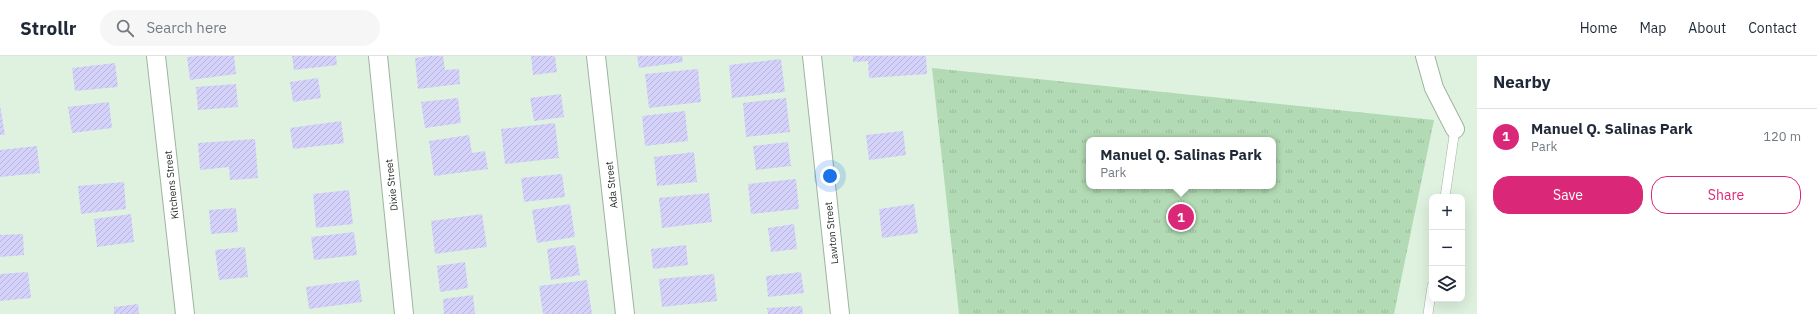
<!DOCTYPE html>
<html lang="en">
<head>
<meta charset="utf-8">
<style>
	body { margin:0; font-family:"IBM Plex Sans",sans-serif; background:#f6f6f7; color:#1f2937 }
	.controls { position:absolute; right:12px; bottom:12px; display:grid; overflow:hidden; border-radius:8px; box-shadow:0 4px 16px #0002 }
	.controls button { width:36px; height:36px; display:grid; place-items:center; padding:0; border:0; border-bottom:1px solid #e0e1e3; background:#fff; color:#1f2937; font:20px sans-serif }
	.you { position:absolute; left:830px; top:120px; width:14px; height:14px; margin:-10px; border:3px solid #fff; border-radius:50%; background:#1a73e8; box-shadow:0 0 0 6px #1a73e833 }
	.badge { display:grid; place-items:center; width:26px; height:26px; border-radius:50%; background:#db2777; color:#fff; font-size:13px; font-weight:700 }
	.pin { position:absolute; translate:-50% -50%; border:2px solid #fff; box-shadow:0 1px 4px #0006 }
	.popup { position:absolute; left:1086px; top:81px; width:190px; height:52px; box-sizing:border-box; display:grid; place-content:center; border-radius:8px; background:#fff; filter:drop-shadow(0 1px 3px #0005); font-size:13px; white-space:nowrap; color:#747a83 }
	.popup b { font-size:15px; color:#1f2937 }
	.popup::after { content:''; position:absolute; left:50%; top:100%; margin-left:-8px; border:8px solid transparent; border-top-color:#fff }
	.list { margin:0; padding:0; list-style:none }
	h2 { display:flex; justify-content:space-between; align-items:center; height:52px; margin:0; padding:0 16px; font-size:17px }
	h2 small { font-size:13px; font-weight:400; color:#747a83 }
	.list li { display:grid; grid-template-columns:26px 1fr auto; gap:12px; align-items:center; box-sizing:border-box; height:56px; padding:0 16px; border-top:1px solid #e0e1e3 }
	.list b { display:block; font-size:15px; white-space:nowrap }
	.list p { margin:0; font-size:13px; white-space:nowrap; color:#747a83 }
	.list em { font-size:13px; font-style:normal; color:#747a83 }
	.actions { display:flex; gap:8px; padding:12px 16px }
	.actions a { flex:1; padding:9px 0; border:1px solid #db2777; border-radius:16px; text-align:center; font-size:14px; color:#db2777 }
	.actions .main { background:#db2777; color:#fff }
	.icon { flex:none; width:22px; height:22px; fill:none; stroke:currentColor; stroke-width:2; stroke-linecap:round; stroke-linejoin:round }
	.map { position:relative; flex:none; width:1477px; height:258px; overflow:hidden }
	header { display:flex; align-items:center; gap:24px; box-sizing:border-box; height:56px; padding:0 20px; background:#fff; border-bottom:1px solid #e0e1e3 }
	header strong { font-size:19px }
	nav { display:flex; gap:22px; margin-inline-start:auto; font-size:14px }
	.search { width:280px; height:36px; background:#f6f6f7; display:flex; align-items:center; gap:10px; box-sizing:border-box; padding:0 14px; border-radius:22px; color:#747a83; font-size:15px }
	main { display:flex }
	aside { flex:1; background:#fff }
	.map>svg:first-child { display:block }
	.park { fill:url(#park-tufts); fill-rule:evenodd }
	.building { fill:url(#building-hatch) }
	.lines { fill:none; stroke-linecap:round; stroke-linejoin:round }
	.service-casing { stroke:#a0b2a0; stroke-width:10 }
	.minor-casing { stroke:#a0b2a0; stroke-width:20 }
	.service { stroke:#fff; stroke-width:9 }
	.minor { stroke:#fff; stroke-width:18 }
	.labels { text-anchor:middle; stroke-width:3; stroke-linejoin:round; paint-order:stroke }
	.street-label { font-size:10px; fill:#252d26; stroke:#fff }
</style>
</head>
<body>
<header>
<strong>Strollr</strong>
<div class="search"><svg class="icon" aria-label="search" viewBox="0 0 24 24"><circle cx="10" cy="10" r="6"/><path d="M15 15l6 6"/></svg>Search here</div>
<nav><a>Home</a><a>Map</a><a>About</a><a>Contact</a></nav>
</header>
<main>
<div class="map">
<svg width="1477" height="258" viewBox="0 0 1477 258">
	<defs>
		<pattern id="park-tufts" width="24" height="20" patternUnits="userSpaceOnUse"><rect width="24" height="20" fill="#b2dab4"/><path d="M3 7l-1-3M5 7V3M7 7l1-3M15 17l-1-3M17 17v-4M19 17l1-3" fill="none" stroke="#99bb9b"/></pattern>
		<pattern id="building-hatch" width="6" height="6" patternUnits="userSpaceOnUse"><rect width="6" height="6" fill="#d4d2fa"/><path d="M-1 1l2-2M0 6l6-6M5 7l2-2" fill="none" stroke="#b6b5d6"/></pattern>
	</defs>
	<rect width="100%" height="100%" fill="#def2df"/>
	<!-- park -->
	<path class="park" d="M 932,12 L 1434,64 L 1394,258 L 959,258 ZM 1089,84 L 1273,84 L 1273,130 L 1089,130 Z"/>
	<!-- building -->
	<path class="building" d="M 197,0 L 234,0 L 236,18 L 190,24 L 187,1 Z
		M 292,0 L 336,0 L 337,9 L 294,14 Z
		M 429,0 L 443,0 L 445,14 L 459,13 L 460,28 L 418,33 L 415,2 Z
		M 531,0 L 555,0 L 557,16 L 533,19 Z
		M 637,0 L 682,0 L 683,6 L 639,12 Z
		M 853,0 L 926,0 L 927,18 L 869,22 L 868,5 L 853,6 Z
		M 781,3 L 785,36 L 732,42 L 729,9 Z
		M 115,7 L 118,31 L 75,35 L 72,12 Z
		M 698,13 L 701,46 L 649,52 L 645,18 Z
		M 318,22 L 321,42 L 293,46 L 290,26 Z
		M 236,28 L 238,51 L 198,54 L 196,31 Z
		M 561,38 L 564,61 L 534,65 L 530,42 Z
		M 458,42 L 461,67 L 425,72 L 421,46 Z
		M 786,42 L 790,76 L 746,81 L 743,47 Z
		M 109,46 L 112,72 L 72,77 L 68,51 Z
		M 0,49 L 5,79 L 0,79 Z
		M 685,55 L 688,85 L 645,90 L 642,60 Z
		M 341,65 L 344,87 L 293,93 L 290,72 Z
		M 555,67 L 559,102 L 505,108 L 501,73 Z
		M 903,75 L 906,99 L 869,104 L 866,79 Z
		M 469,79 L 472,97 L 485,95 L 488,113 L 434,120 L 429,85 Z
		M 255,83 L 258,122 L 230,124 L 229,111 L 200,114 L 198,87 Z
		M 788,86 L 791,110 L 756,114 L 753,90 Z
		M 37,90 L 40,117 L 0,121 L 0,94 Z
		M 694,96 L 697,126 L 657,130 L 654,101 Z
		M 562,118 L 565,141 L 524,146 L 521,122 Z
		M 796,123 L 799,153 L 751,158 L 748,128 Z
		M 124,126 L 126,153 L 81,158 L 78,130 Z
		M 349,134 L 353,168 L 316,172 L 313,138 Z
		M 709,137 L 712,166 L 662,172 L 659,142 Z
		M 570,148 L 575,181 L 537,187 L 532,154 Z
		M 914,148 L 918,177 L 882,182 L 879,153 Z
		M 236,152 L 238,176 L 211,178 L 209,154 Z
		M 131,158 L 134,186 L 97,191 L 94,163 Z
		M 482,158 L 487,191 L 435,198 L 431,165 Z
		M 794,168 L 797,193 L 771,196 L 768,172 Z
		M 354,176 L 357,199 L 314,204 L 311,181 Z
		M 23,178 L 24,199 L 0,201 L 0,179 Z
		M 575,189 L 580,219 L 551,224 L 547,193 Z
		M 686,189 L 688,209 L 653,213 L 651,193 Z
		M 245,191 L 248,221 L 219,224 L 215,194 Z
		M 465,206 L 468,232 L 440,236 L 437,210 Z
		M 28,216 L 31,242 L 0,245 L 0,218 Z
		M 801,216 L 804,237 L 768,241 L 766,220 Z
		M 714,218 L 717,245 L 662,251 L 659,223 Z
		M 359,224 L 362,246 L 309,253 L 306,231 Z
		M 587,224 L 592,258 L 543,258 L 539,230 Z
		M 473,239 L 475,258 L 444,258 L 443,243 Z
		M 138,248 L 139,258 L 114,258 L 114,251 Z
		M 802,250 L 803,258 L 768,258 L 767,252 Z"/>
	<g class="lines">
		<defs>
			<path id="service" d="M 1445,141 L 1455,73
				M 1428,258 L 1432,230"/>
			<path id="minor" d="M 156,0 L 185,258
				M 378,0 L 404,258
				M 596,0 L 625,258
				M 812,0 L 840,258
				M 1425,0 L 1434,32 L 1455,73"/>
		</defs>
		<!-- service casing -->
		<use href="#service" class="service-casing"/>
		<!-- minor casing -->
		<use href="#minor" class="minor-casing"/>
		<!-- service -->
		<use href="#service" class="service"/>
		<!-- minor -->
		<use href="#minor" class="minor"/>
	</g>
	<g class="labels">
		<!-- street labels -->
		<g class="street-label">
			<text transform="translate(171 129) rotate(-96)" y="4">Kitchens Street</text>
			<text transform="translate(391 129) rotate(-96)" y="4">Dixie Street</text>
			<text transform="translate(611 129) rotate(-96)" y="4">Ada Street</text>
			<text transform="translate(831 177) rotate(-96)" y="4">Lawton Street</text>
		</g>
	</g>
</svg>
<div class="controls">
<button>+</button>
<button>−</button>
<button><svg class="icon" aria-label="layers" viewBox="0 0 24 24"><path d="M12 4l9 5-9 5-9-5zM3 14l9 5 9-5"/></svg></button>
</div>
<div class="you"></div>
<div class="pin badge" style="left:1181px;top:161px">1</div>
<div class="popup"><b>Manuel Q. Salinas Park</b>Park</div>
</div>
<aside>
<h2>Nearby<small></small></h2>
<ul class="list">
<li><span class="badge">1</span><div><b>Manuel Q. Salinas Park</b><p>Park</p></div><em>120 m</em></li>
</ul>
<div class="actions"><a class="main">Save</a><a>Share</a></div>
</aside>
</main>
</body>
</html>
